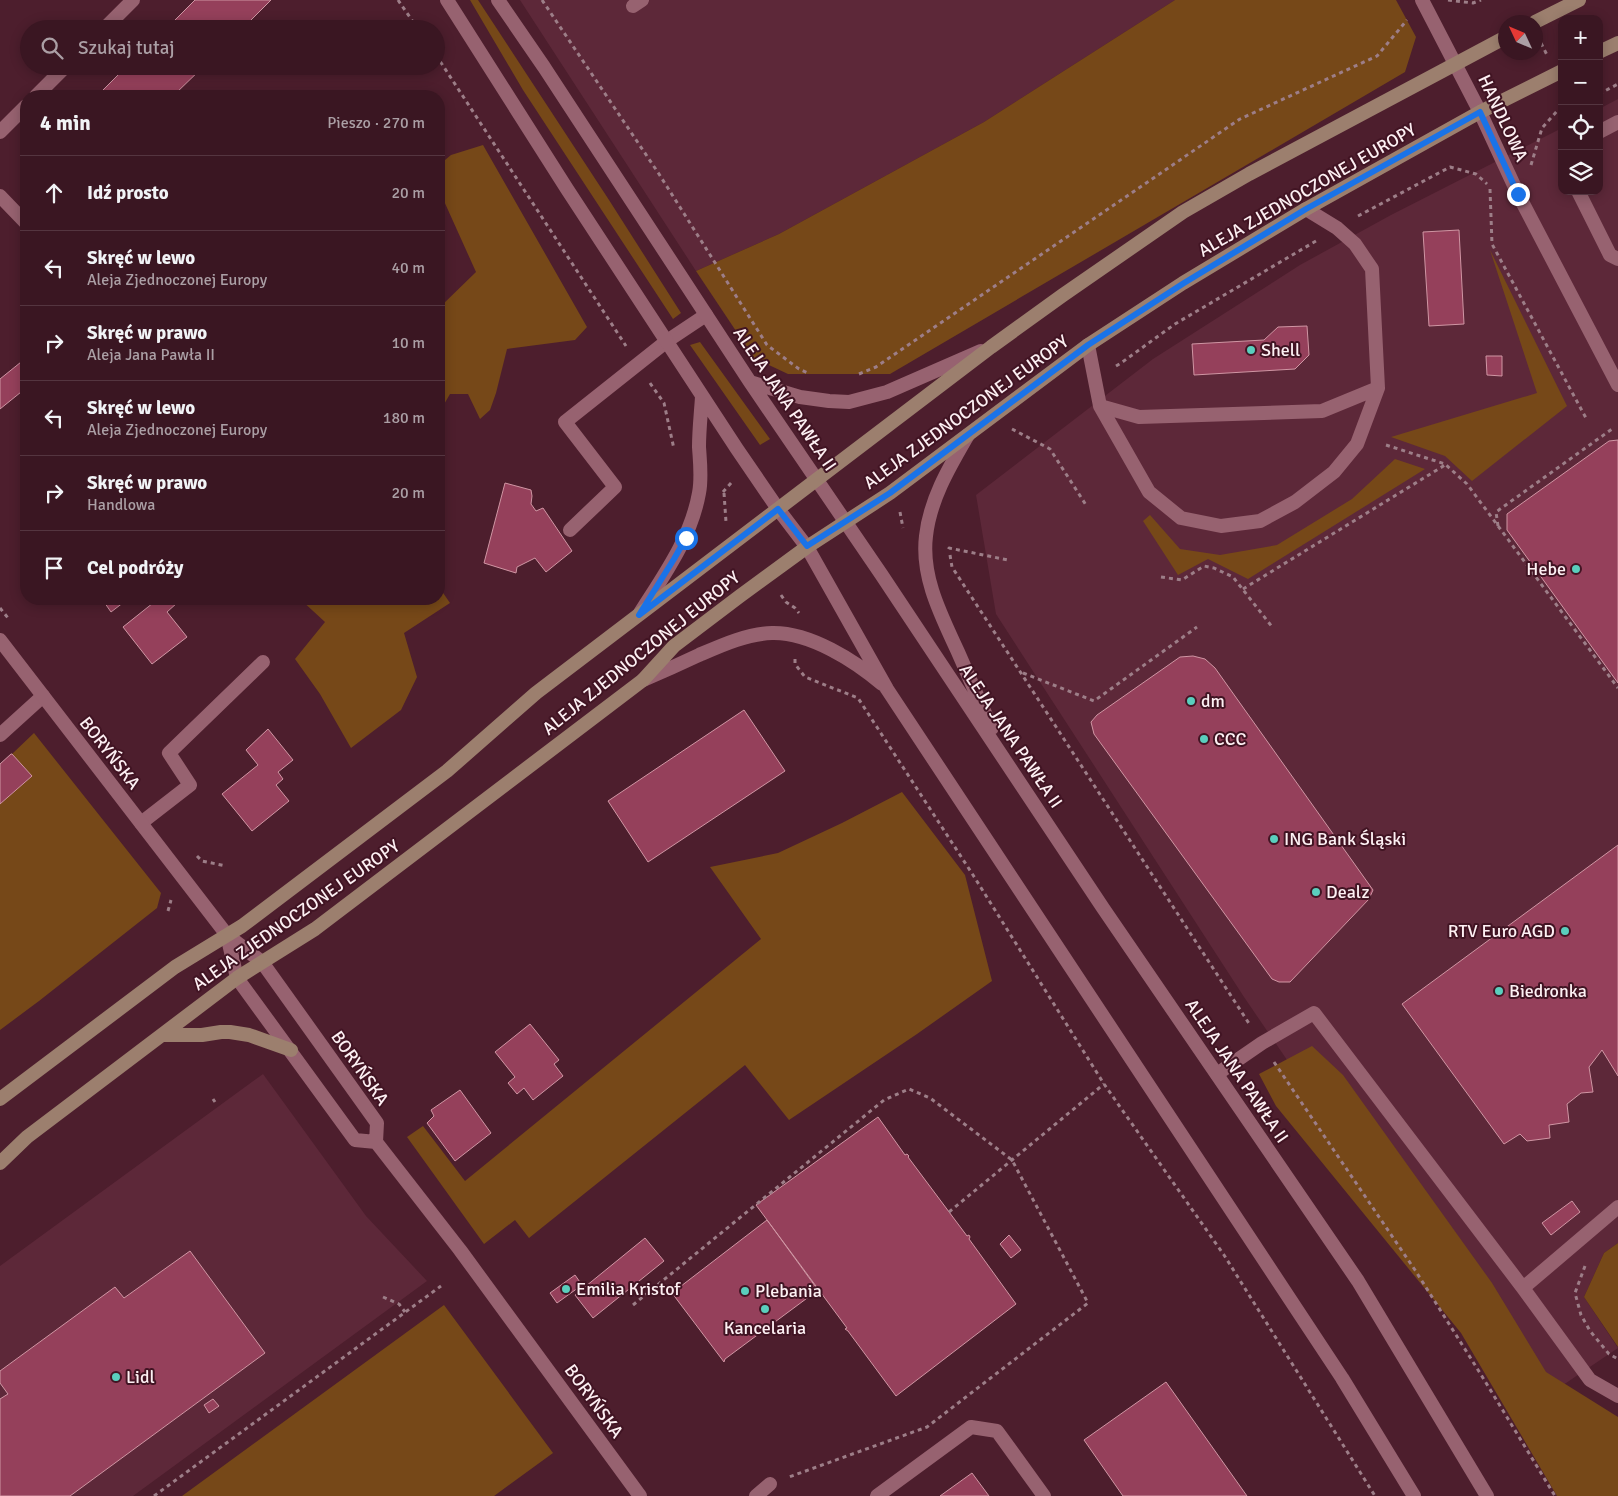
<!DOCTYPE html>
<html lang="pl">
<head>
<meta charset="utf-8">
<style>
	body { margin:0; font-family:Signika,sans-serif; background:#411f2a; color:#f1f3f6 }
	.controls { position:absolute; right:15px; top:15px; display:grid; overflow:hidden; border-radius:10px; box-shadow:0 2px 12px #0003 }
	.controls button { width:45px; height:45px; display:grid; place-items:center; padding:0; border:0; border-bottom:1px solid #543540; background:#3a1622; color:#f1f3f6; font:25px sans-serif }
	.compass { position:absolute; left:1498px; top:15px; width:45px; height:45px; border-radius:50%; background:#3a1622; box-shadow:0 2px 12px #0003; rotate:314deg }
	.stop { position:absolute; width:15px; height:15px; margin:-11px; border:4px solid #1a73e8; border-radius:50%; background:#fff }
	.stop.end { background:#1a73e8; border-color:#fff; box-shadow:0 1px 5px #0008 }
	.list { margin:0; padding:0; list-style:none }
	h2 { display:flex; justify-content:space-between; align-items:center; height:65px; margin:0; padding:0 20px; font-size:21px }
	h2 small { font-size:16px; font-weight:400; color:#ab9fa5 }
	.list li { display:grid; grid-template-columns:32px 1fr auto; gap:15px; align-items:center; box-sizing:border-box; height:75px; padding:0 20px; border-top:1px solid #543540 }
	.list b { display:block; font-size:19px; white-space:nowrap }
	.list p { margin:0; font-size:16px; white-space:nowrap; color:#ab9fa5 }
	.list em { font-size:16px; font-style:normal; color:#ab9fa5 }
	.icon { flex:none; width:28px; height:28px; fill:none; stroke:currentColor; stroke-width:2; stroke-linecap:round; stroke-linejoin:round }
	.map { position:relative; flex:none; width:1618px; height:1496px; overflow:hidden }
	.search { position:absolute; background:#3a1622; box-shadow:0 2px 12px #0003; left:20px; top:20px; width:425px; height:55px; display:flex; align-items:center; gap:12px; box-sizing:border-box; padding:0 18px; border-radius:28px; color:#ab9fa5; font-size:19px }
	.panel { position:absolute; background:#3a1622; box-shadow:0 2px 12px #0003; left:20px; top:90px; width:425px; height:515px; border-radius:20px }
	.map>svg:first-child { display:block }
	.built { fill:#5d2839 }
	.green { fill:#764818 }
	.building { fill:#95405b; stroke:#d096a4 }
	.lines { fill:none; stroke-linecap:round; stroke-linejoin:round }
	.path { stroke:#9d7e88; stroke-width:3; stroke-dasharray:4 4; stroke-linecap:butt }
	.service { stroke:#976270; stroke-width:14 }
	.minor { stroke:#976270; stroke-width:14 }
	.tertiary { stroke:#976270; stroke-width:14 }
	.secondary { stroke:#9c7f6e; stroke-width:14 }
	.route { stroke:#1a73e8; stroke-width:6 }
	.poi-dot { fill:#5acebd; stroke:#411423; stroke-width:2 }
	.labels { text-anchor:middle; stroke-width:4; stroke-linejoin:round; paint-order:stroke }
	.street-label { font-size:18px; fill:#fdf0f3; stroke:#411423 }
	.poi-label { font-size:18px; fill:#fdf0f3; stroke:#411423; text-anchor:start }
</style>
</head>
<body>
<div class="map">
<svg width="1618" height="1496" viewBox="0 0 1618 1496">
	<rect width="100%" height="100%" fill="#4d1e2d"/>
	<!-- built -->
	<path class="built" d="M 520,0 L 1175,0 L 984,122 L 779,234 L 696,271 Z
		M 1618,99 L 1618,1243 L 1604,1253 L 1584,1297 L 1618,1348 L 1526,1410 L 1244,997 L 996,614 L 976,495 L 1153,359 L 1300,265 L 1391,215 L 1562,128 L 1562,191 L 1599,191 L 1599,109 Z
		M 263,1074 L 366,1216 L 427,1281 L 133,1496 L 0,1496 L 0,1266 Z"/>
	<!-- green -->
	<path class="green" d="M 470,0 L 478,0 L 609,200 L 681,313 L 673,319 L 523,90 Z
		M 1175,0 L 1396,0 L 1416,37 L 1405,72 L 890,374 L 788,374 L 754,358 L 696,271 L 779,234 L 984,122 Z
		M 483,145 L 587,327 L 575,340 L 507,349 L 496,393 L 490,410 L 480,419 L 468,394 L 450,394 L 439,413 L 439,308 L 476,272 L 439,190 L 439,165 L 451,155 Z
		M 1490,250 L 1567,406 L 1472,481 L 1445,456 L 1391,437 L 1537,393 Z
		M 700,342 L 770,439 L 760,445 L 690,345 Z
		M 1395,459 L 1425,469 L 1248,579 L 1208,559 L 1178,575 L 1143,521 L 1150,515 L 1180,549 L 1220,555 L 1277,545 L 1352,499 Z
		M 439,587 L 450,603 L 404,633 L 417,677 L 401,710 L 351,748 L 320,694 L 295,659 L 325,622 L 300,599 L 439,599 Z
		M 34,733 L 161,893 L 157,908 L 39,1001 L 0,1030 L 0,804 L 32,776 L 12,754 Z
		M 902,792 L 965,875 L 992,981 L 917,1034 L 789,1120 L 745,1065 L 529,1238 L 515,1220 L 484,1244 L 407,1137 L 423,1126 L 465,1181 L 761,939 L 710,867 L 778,853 L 842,823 Z
		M 1312,1046 L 1343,1075 L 1492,1283 L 1546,1372 L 1618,1417 L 1618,1496 L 1557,1496 L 1461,1333 L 1276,1106 L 1259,1074 Z
		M 1618,1243 L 1618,1347 L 1584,1297 L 1604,1253 Z
		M 444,1305 L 553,1453 L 494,1496 L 182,1496 Z"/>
	<!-- building -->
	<path class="building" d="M 195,0 L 271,0 L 242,29 L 166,29 Z
		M 127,66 L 204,66 L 173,96 L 97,96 Z
		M 1459,230 L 1464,324 L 1429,326 L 1423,232 Z
		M 1307,326 L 1309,355 L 1295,369 L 1194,375 L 1192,344 L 1264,340 L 1278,327 Z
		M 1486,356 L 1502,356 L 1502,376 L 1487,375 Z
		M 26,358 L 26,388 L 0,409 L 0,379 Z
		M 1618,440 L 1618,683 L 1507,530 L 1507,514 L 1609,441 Z
		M 505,483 L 531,490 L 532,496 L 531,504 L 536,511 L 543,508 L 572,551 L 546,572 L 535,558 L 517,567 L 516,573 L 484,563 Z
		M 102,599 L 128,599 L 111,612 Z
		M 158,599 L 174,599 L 177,603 L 167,612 L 187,637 L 152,664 L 123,627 Z
		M 1193,656 L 1205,659 L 1215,668 L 1373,890 L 1369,899 L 1290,982 L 1279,982 L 1272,979 L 1094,734 L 1091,722 L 1097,715 L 1180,657 Z
		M 744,710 L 785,771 L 648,862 L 608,801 Z
		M 268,729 L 293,760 L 278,772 L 283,779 L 276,785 L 289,801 L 252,831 L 222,794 L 258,765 L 246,750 Z
		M 11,754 L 12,754 L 32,776 L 0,804 L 0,764 Z
		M 1618,845 L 1618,1076 L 1602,1050 L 1589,1067 L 1593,1092 L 1581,1093 L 1567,1104 L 1569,1122 L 1549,1125 L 1550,1138 L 1527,1141 L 1520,1134 L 1504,1144 L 1402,1004 Z
		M 530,1024 L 559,1060 L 554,1064 L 563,1076 L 533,1100 L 524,1088 L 517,1094 L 508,1083 L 515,1077 L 495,1052 Z
		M 460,1090 L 491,1133 L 455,1161 L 427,1123 L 434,1116 L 431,1110 Z
		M 878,1117 L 905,1155 L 907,1154 L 909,1156 L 908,1157 L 967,1236 L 969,1235 L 970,1237 L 969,1239 L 1016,1304 L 896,1396 L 848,1331 L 845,1329 L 847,1328 L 756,1205 Z
		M 1572,1201 L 1580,1212 L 1551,1235 L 1542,1223 Z
		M 767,1220 L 818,1290 L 725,1359 L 724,1362 L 672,1293 Z
		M 1009,1235 L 1021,1250 L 1011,1258 L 1000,1244 Z
		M 645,1238 L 664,1261 L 593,1318 L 575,1295 Z
		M 190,1251 L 265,1353 L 70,1496 L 0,1496 L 0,1399 L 8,1394 L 0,1383 L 0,1371 L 115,1287 L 124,1298 Z
		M 575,1275 L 582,1285 L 557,1303 L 550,1293 Z
		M 1166,1382 L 1247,1496 L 1123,1496 L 1084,1440 Z
		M 213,1399 L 219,1406 L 209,1413 L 204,1405 Z
		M 972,1473 L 989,1496 L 940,1496 Z"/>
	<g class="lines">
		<!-- path -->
		<path class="path" d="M 398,0 L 418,29
			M 542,0 L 659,174 L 767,345 L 799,369 L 810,374
			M 1448,0 L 1473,3 L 1481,0
			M 1541,43 L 1547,55
			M 436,55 L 626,346
			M 1599,94 L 1618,84
			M 1531,165 L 1542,128 L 1558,110 L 1562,109
			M 1490,189 L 1492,244 L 1587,420
			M 1358,216 L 1450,167 L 1476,174 L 1487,184
			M 1116,366 L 1121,363 L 1175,324 L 1316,241
			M 859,374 L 876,367 L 1240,119 L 1377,56 L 1407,20
			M 650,383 L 664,403 L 674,449
			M 1012,429 L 1050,449 L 1086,505
			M 1386,445 L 1445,464 L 1467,484 L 1618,688
			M 723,492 L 732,482
			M 724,493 L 726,522
			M 900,512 L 903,528
			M 1498,526 L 1496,512 L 1612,429
			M 949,549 L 949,548 L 1008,560
			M 950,555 L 952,567 L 1250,1025
			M 1161,577 L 1182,580 L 1204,566 L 1214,568 L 1233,577 L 1273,628
			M 1243,589 L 1445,465
			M 781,595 L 786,602 L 795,608 L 799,613
			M 0,608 L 8,618
			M 795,659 L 795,664 L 805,677 L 858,698 L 973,875 L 1104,1084 L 1224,1255 L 1375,1496
			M 1023,673 L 1094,701 L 1197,627
			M 197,856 L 202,861 L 226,866
			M 168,911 L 171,900
			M 1274,1062 L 1415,1270 L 1480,1373 L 1555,1496
			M 213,1099 L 215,1102
			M 949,1212 L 1104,1084
			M 1585,1266 L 1575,1293 L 1581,1315 L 1590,1331 L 1609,1354 L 1618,1359
			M 383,1297 L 399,1304 L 405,1312
			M 633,1305 L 884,1100 L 909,1089 L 930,1098 L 1012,1160 L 1088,1303 L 927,1427 L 789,1477
			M 154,1496 L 441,1286"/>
		<!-- service -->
		<path class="service" d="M 1599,132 L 1618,122
			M 1578,191 L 1610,255 L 1618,259
			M 1088,345 L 1100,406 L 1139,417 L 1322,411 L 1378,388 L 1372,269 L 1355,244 L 1337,228 L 1306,209
			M 1100,406 L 1149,492 L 1181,518 L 1221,526 L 1260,521 L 1295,502 L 1334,472 L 1357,444 L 1378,388
			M 570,530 L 615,487 L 565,422 L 667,341 L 706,315
			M 0,735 L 43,696
			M 141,823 L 190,785 L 169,753 L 263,662
			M 1217,1074 L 1262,1043 L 1314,1013 L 1523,1288 L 1590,1380 L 1618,1396
			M 1523,1288 L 1618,1207
			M 756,1496 L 770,1484"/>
		<!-- minor -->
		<path class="minor" d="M 1422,0 L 1480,112 L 1518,194 L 1618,385
			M 633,6 L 642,0
			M 104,29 L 133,0
			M 36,96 L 66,66
			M 0,132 L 26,106
			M 0,196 L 26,223
			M 0,640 L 227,935 L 262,962 L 377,1123 L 376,1142
			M 227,935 L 237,978 L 355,1140 L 376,1142
			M 376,1142 L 460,1250 L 640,1496
			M 877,1496 L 971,1427 L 997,1431 L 1044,1496"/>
		<!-- tertiary -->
		<path class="tertiary" d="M 447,0 L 567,189 L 737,449 L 778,509 L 807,547 L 887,689 L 1342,1378 L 1414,1496
			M 498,0 L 544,67 L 750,382 L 881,574 L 1103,908 L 1358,1281 L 1487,1496
			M 750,382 L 800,397 L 829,401 L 849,402 L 887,392 L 981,351
			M 968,435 C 950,466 930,499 926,536 C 921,577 941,615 958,652 C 969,677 980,703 992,728
			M 640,613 C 664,575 691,538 699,493 C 702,478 700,462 699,447 C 699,430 701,413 702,397
			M 643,680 C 662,672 680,664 699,655 C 722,645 746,634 772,633 C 810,632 855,661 882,684"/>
		<!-- secondary -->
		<path class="secondary" d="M 1535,22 L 1579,0
			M 1599,52 L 1618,43
			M 162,1035 L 202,1035 L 221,1032 L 230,1032 L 249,1035 L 291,1050
			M 0,1099 L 175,967 L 242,926 L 447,771 L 536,693 L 991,347 L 1063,295 L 1183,212 L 1249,174 L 1506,37
			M 0,1163 L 27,1137 L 237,978 L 315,929 L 643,680 L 674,646 L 740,596 L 807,547 L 890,493 L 1088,345 L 1183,283 L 1306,209 L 1480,112 L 1562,71"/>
	</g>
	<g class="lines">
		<!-- route -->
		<path class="route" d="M 686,538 L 674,559 L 639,615 L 778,509 L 807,546 L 890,493 L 1088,345 L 1184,283 L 1306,209 L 1480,112 L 1518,194"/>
	</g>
	<!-- markers -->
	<g class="poi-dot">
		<circle cx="1251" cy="350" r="5"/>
		<circle cx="1576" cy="569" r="5"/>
		<circle cx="1191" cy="701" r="5"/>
		<circle cx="1204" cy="739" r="5"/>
		<circle cx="1274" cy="839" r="5"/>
		<circle cx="1316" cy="892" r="5"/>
		<circle cx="1565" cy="931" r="5"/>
		<circle cx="1499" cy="991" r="5"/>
		<circle cx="566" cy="1289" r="5"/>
		<circle cx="745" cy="1291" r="5"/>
		<circle cx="765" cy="1309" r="5"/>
		<circle cx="116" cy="1377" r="5"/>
	</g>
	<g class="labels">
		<!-- street labels -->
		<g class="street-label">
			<text transform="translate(1503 118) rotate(65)" y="6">HANDLOWA</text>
			<text transform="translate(1307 190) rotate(-30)" y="6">ALEJA ZJEDNOCZONEJ EUROPY</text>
			<text transform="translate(785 399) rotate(56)" y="6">ALEJA JANA PAWŁA II</text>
			<text transform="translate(966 412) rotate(-36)" y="6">ALEJA ZJEDNOCZONEJ EUROPY</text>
			<text transform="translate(641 653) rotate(-39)" y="6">ALEJA ZJEDNOCZONEJ EUROPY</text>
			<text transform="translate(1011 736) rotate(56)" y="6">ALEJA JANA PAWŁA II</text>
			<text transform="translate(110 753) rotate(52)" y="6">BORYŃSKA</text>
			<text transform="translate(296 915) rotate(-35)" y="6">ALEJA ZJEDNOCZONEJ EUROPY</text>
			<text transform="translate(360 1068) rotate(55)" y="6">BORYŃSKA</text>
			<text transform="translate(1237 1071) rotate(56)" y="6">ALEJA JANA PAWŁA II</text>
			<text transform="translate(594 1401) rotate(54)" y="6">BORYŃSKA</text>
		</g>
		<!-- poi labels -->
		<g class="poi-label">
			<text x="1261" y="356">Shell</text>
			<text x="1566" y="575" text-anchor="end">Hebe</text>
			<text x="1201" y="707">dm</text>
			<text x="1214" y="745">CCC</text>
			<text x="1284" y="845">ING Bank Śląski</text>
			<text x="1326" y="898">Dealz</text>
			<text x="1555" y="937" text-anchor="end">RTV Euro AGD</text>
			<text x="1509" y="997">Biedronka</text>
			<text x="576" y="1295">Emilia Kristof</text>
			<text x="755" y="1297">Plebania</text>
			<text x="765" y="1334" text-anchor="middle">Kancelaria</text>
			<text x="126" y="1383">Lidl</text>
		</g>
	</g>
</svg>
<div class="controls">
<button>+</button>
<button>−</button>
<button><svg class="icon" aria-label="locate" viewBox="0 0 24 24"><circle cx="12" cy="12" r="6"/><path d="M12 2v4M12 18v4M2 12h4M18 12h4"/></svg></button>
<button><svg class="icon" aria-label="layers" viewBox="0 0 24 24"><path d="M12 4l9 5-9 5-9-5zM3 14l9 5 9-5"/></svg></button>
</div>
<svg class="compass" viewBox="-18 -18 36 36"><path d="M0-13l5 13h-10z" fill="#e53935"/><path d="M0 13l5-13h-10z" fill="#ab9fa5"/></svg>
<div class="stop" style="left:686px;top:538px"></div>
<div class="stop end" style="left:1518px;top:194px"></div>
<div class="search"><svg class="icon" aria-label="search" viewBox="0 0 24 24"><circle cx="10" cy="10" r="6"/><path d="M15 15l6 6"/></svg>Szukaj tutaj</div>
<section class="panel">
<h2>4 min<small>Pieszo · 270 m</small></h2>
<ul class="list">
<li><svg class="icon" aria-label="ahead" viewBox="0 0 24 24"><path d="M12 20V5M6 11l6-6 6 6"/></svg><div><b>Idź prosto</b></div><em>20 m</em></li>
<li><svg class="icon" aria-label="left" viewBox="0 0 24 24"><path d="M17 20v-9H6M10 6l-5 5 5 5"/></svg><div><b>Skręć w lewo</b><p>Aleja Zjednoczonej Europy</p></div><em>40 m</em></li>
<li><svg class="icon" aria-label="right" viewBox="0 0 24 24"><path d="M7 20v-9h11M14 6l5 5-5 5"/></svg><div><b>Skręć w prawo</b><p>Aleja Jana Pawła II</p></div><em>10 m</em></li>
<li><svg class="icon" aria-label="left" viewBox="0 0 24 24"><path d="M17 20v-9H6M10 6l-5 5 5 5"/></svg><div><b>Skręć w lewo</b><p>Aleja Zjednoczonej Europy</p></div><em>180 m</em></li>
<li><svg class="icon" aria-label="right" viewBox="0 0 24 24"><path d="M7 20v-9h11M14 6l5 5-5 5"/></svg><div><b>Skręć w prawo</b><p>Handlowa</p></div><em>20 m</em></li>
<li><svg class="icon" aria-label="arrive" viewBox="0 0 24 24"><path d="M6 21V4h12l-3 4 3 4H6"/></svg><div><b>Cel podróży</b></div></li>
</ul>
</section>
</div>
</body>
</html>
